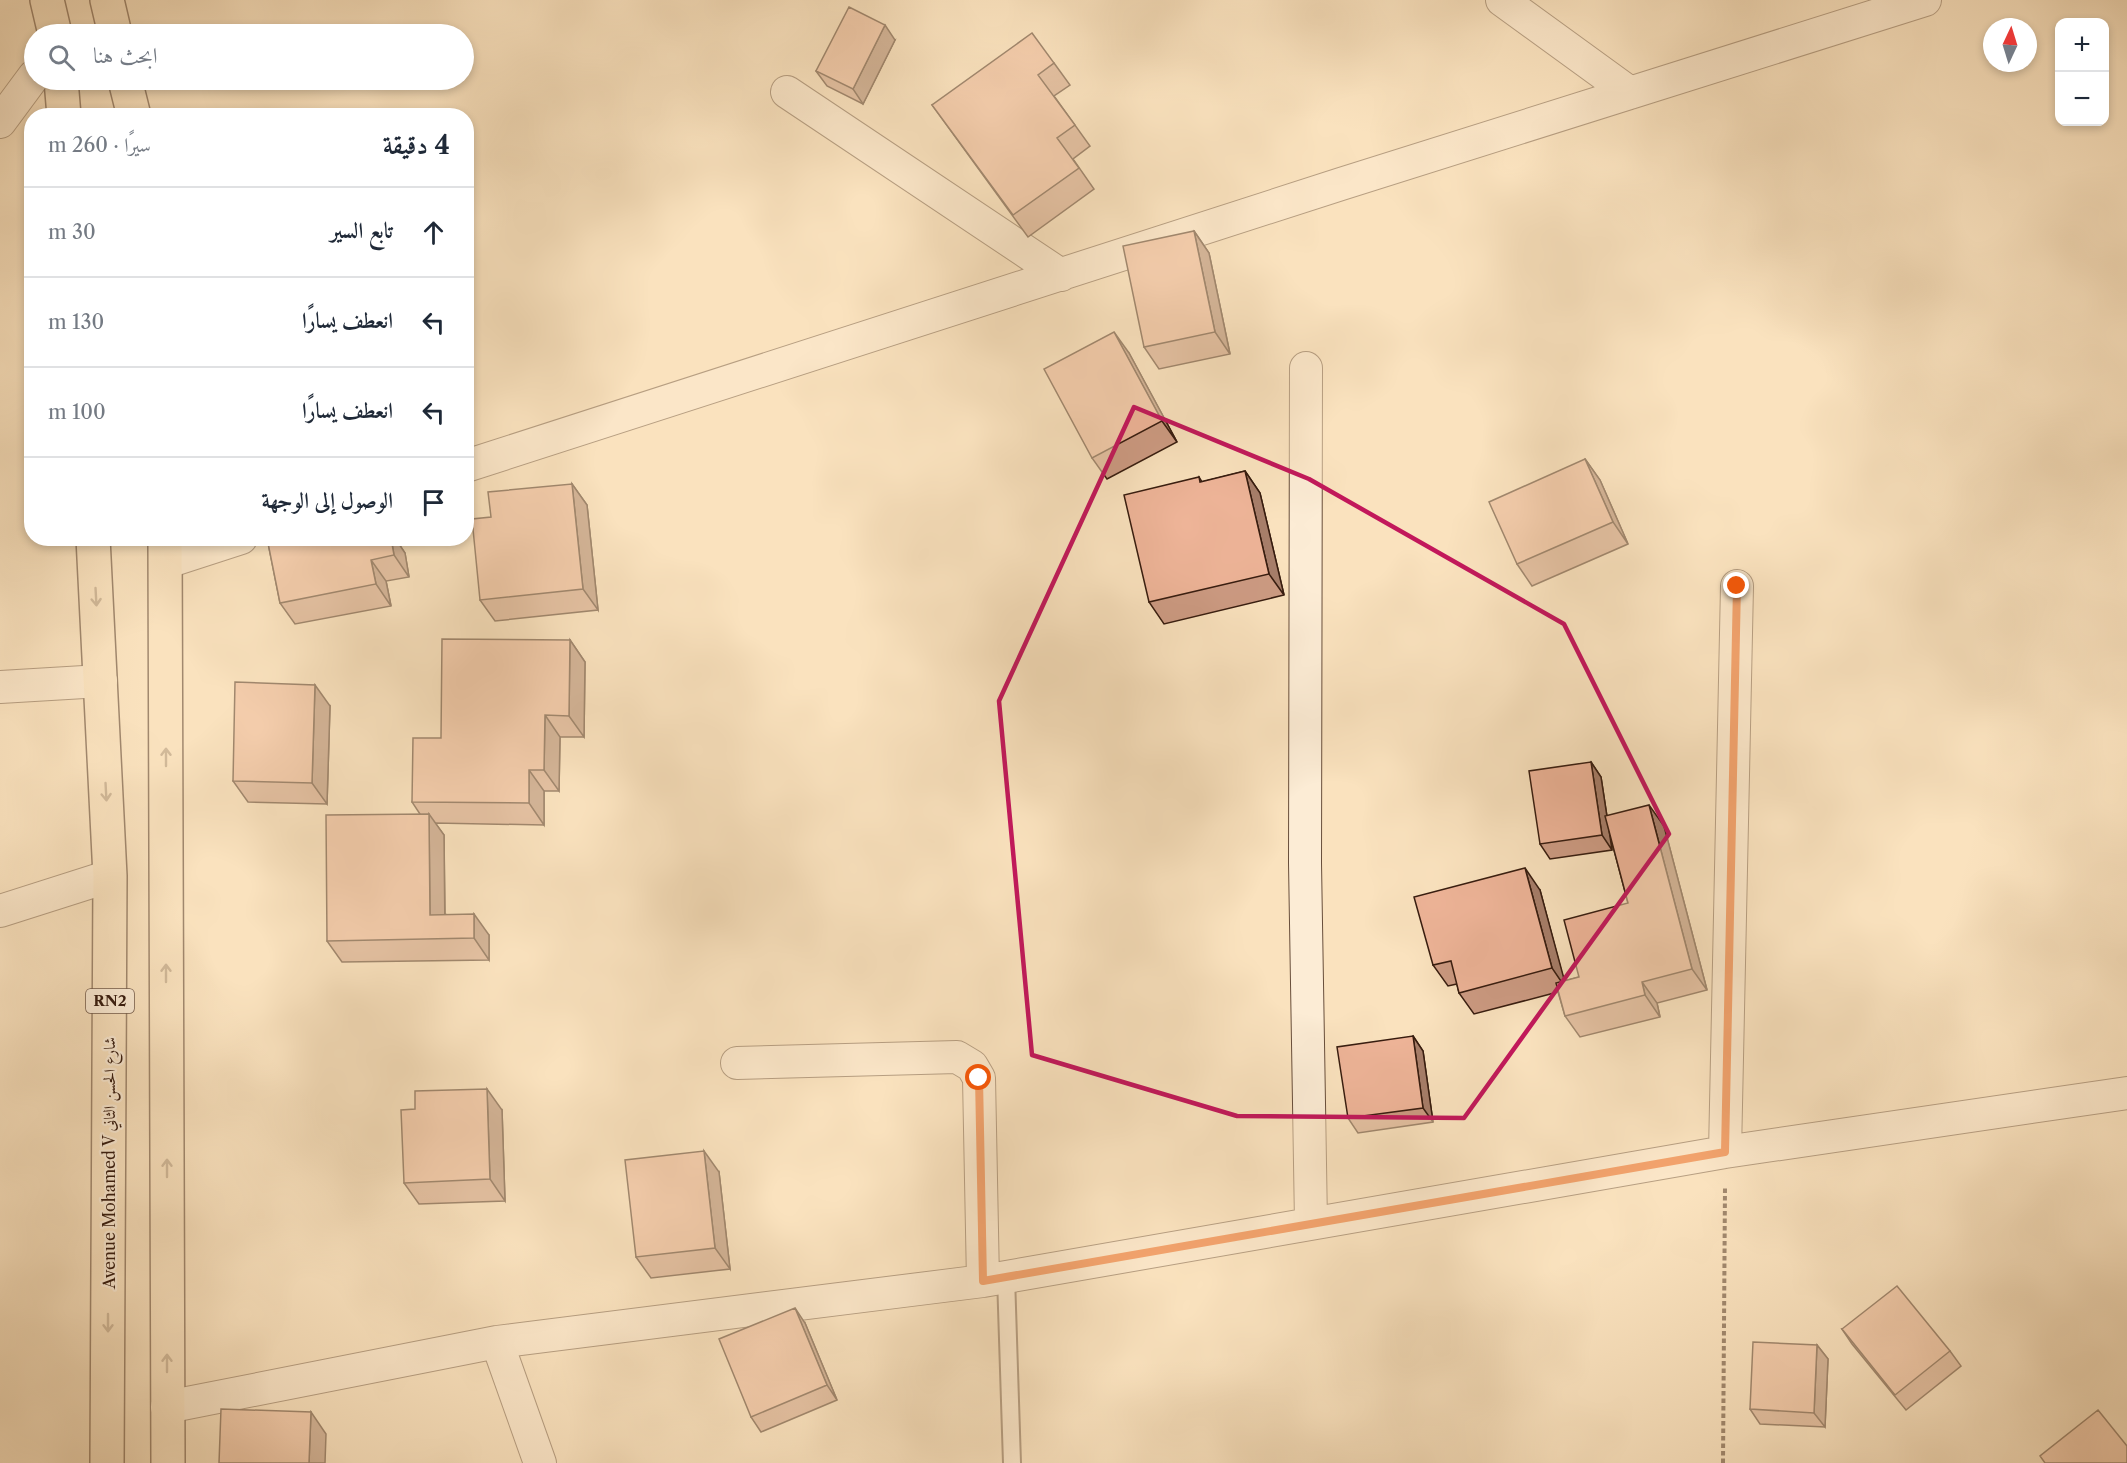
<!DOCTYPE html>
<html lang="ar">
<head>
<meta charset="utf-8">
<style>
	body { margin:0; font-family:"Libre Caslon Text",Amiri,serif; background:#f6f6f7; color:#1f2937; direction:rtl }
	.controls { position:absolute; right:18px; top:18px; display:grid; overflow:hidden; border-radius:12px; box-shadow:0 3px 9px #0003 }
	.controls button { width:54px; height:54px; display:grid; place-items:center; padding:0; border:0; border-bottom:2px solid #e0e1e3; background:#fff; color:#1f2937; font:30px sans-serif }
	.compass { position:absolute; left:1983px; top:18px; width:54px; height:54px; border-radius:50%; background:#fff; box-shadow:0 3px 9px #0003; rotate:4deg }
	.stop { position:absolute; width:18px; height:18px; margin:-14px; border:4px solid #ea580c; border-radius:50%; background:#fff }
	.stop.end { background:#ea580c; border-color:#fff; box-shadow:0 2px 6px #0008 }
	.list { margin:0; padding:0; list-style:none }
	h2 { display:flex; justify-content:space-between; align-items:center; height:78px; margin:0; padding:0 24px; font-size:26px }
	h2 small { font-size:20px; font-weight:400; color:#747a83 }
	.list li { display:grid; grid-template-columns:39px 1fr auto; gap:18px; align-items:center; box-sizing:border-box; height:90px; padding:0 24px; border-top:2px solid #e0e1e3 }
	.list b { display:block; font-size:22px; white-space:nowrap }
	.list em { font-size:20px; font-style:normal; color:#747a83 }
	.icon { flex:none; width:33px; height:33px; fill:none; stroke:currentColor; stroke-width:2; stroke-linecap:round; stroke-linejoin:round }
	.map { position:relative; flex:none; width:2127px; height:1463px; overflow:hidden; direction:ltr }
	.search { position:absolute; background:#fff; box-shadow:0 3px 9px #0003; left:24px; top:24px; width:450px; height:66px; display:flex; align-items:center; gap:15px; box-sizing:border-box; padding:0 21px; border-radius:33px; color:#747a83; font-size:22px }
	.panel { position:absolute; background:#fff; box-shadow:0 3px 9px #0003; left:24px; top:108px; width:450px; height:438px; border-radius:24px; direction:rtl }
	.map>svg:first-child { display:block }
	.lines { fill:none; stroke-linecap:round; stroke-linejoin:round }
	.lane-casing { stroke:#684e3b; stroke-width:20 }
	.street-casing { stroke:#684e3b; stroke-width:34 }
	.highway-casing { stroke:#371c0f; stroke-width:36 }
	.path { stroke:#371c0f; stroke-width:4; stroke-dasharray:4.5 3; stroke-linecap:butt }
	.lane { stroke:#fcecd5; stroke-width:16 }
	.street { stroke:#fcecd5; stroke-width:32 }
	.highway { stroke:#fae2be; stroke-width:33 }
	.wall { fill:#cd9b83; stroke:#371c0f; stroke-width:1.5 }
	.shaded-wall { fill:#a77e6a; stroke:#371c0f; stroke-width:1.5 }
	.building { fill:#eeb498; stroke:#371c0f; stroke-width:1.5 }
	.oneway { stroke:#a2896f }
	.route { stroke:#ea580c; stroke-width:8 }
	.marked { fill:none; stroke:#c2185b; stroke-width:4.5; stroke-linejoin:round }
	.labels { text-anchor:middle; stroke-width:4.5; stroke-linejoin:round; paint-order:stroke }
	.shield { fill:#fcecd5; stroke:#725a4a; stroke-width:1.5 }
	.shield-label { font-size:15px; font-weight:bold; fill:#371c0f }
	.street-label { font-size:16px; fill:#371c0f; stroke:#fcecd5 }
</style>
</head>
<body>
<div class="map">
<svg width="2127" height="1463" viewBox="0 0 2127 1463">
	<rect width="100%" height="100%" fill="#fae2be"/>
	<filter id="stains"><feTurbulence type="fractalNoise" baseFrequency=".00333" numOctaves="4"/><feColorMatrix values="0 0 0 0 .2 0 0 0 0 .09 0 0 0 0 .02 0 0 0 .5 -.17"/></filter>
	<radialGradient id="worn" r=".72"><stop offset=".6" stop-color="#630" stop-opacity="0"/><stop offset="1" stop-color="#630" stop-opacity=".3"/></radialGradient>
	<g class="lines">
		<defs>
			<path id="lane" d="M 1006,1277 L 1012,1463"/>
			<path id="street" d="M 1502,0 L 1630,93
				M 787,92 L 1061,275
				M 0,122 L 34,76
				M 1306,368 L 1305,863 L 1311,1223
				M 466,466 L 1341,184 L 1925,0
				M 167,562 L 241,538
				M 0,687 L 101,681
				M 0,911 L 110,876
				M 737,1063 L 957,1057 L 972,1066 L 979,1078 L 983,1281
				M 1725,1152 L 1737,586
				M 497,1342 L 540,1463
				M 167,1407 L 497,1342 L 983,1281 L 1725,1152 L 2127,1093"/>
			<path id="highway" d="M 47,0 L 55,34
				M 107,0 L 115,34
				M 61,80 L 64,116
				M 125,80 L 134,116
				M 93,538 L 110,876 L 107,1463
				M 165,538 L 168,1463"/>
		</defs>
		<!-- lane casing -->
		<use href="#lane" class="lane-casing"/>
		<!-- street casing -->
		<use href="#street" class="street-casing"/>
		<!-- highway casing -->
		<use href="#highway" class="highway-casing"/>
		<!-- path -->
		<path class="path" d="M 1723,1463 L 1725,1188"/>
		<!-- lane -->
		<use href="#lane" class="lane"/>
		<!-- street -->
		<use href="#street" class="street"/>
		<!-- highway -->
		<use href="#highway" class="highway"/>
	</g>
	<!-- wall -->
	<path class="wall" d="M 895,40 L 863,104 L 827,86 L 816,71 Z
		M 1054,63 L 1070,85 L 1054,96 L 1090,146 L 1073,159 L 1094,189 L 1028,237 L 932,105 Z
		M 1194,231 L 1209,253 L 1230,354 L 1159,369 L 1144,347 Z
		M 1129,353 L 1177,442 L 1107,479 L 1092,458 Z
		M 1585,459 L 1600,480 L 1628,544 L 1532,586 L 1517,564 Z
		M 1245,471 L 1260,493 L 1284,595 L 1164,624 L 1149,602 L 1199,477 L 1202,482 Z
		M 572,484 L 587,505 L 598,610 L 495,621 L 480,600 Z
		M 267,538 L 395,538 L 405,553 L 409,577 L 386,581 L 391,606 L 295,624 L 280,603 Z
		M 570,640 L 585,662 L 584,737 L 560,737 L 559,791 L 544,791 L 544,825 L 435,823 L 444,835 L 445,914 L 489,935 L 489,960 L 342,962 L 327,941 L 420,814 L 412,802 L 441,738 Z
		M 330,706 L 327,804 L 248,802 L 233,781 Z
		M 1591,762 L 1601,777 L 1607,816 L 1664,826 L 1707,990 L 1657,1003 L 1660,1017 L 1580,1037 L 1565,1016 L 1558,992 L 1474,1014 L 1459,993 L 1457,984 L 1448,986 L 1433,965 L 1540,890 L 1564,981 L 1579,977 L 1628,903 L 1610,835 L 1612,850 L 1550,859 L 1540,844 Z
		M 1413,1036 L 1423,1051 L 1433,1122 L 1358,1133 L 1348,1118 Z
		M 502,1110 L 505,1201 L 419,1204 L 404,1183 Z
		M 719,1172 L 730,1269 L 651,1278 L 636,1257 Z
		M 805,1323 L 837,1400 L 761,1432 L 751,1417 Z
		M 1842,1329 L 1950,1351 L 1961,1366 L 1906,1410 L 1852,1344 Z
		M 1817,1345 L 1828,1359 L 1825,1427 L 1760,1424 L 1750,1409 Z"/>
	<!-- shaded-wall -->
	<path class="shaded-wall" d="M 885,25 L 895,40 L 863,104 L 853,89 Z
		M 1194,231 L 1209,253 L 1230,354 L 1215,332 Z
		M 1114,332 L 1129,353 L 1177,442 L 1162,421 Z
		M 1585,459 L 1600,480 L 1628,544 L 1613,522 Z
		M 1245,471 L 1260,493 L 1284,595 L 1269,574 Z
		M 572,484 L 587,505 L 598,610 L 583,589 Z
		M 391,538 L 395,538 L 405,553 L 409,577 L 394,555 Z
		M 371,560 L 386,581 L 391,606 L 376,584 Z
		M 570,640 L 585,662 L 584,737 L 569,716 Z
		M 315,685 L 330,706 L 327,804 L 312,783 Z
		M 545,715 L 560,737 L 559,791 L 544,770 Z
		M 1591,762 L 1601,777 L 1612,850 L 1602,835 Z
		M 529,770 L 544,791 L 544,825 L 529,803 Z
		M 1649,805 L 1664,826 L 1707,990 L 1692,969 Z
		M 429,814 L 444,835 L 445,936 L 430,915 Z
		M 1525,868 L 1540,890 L 1567,990 L 1552,968 Z
		M 474,914 L 489,935 L 489,960 L 474,938 Z
		M 1642,982 L 1657,1003 L 1660,1017 L 1645,995 Z
		M 1413,1036 L 1423,1051 L 1433,1122 L 1423,1108 Z
		M 487,1089 L 502,1110 L 505,1201 L 490,1179 Z
		M 704,1151 L 719,1172 L 730,1269 L 715,1248 Z
		M 795,1308 L 805,1323 L 837,1400 L 827,1385 Z
		M 1817,1345 L 1828,1359 L 1825,1427 L 1814,1413 Z
		M 311,1412 L 326,1434 L 325,1463 L 309,1463 Z"/>
	<!-- building -->
	<path class="building" d="M 849,7 L 885,25 L 853,89 L 816,71 Z
		M 1032,33 L 1054,63 L 1038,75 L 1075,125 L 1057,138 L 1079,168 L 1013,215 L 932,105 Z
		M 1194,231 L 1215,332 L 1144,347 L 1123,246 Z
		M 1114,332 L 1162,421 L 1092,458 L 1044,369 Z
		M 1585,459 L 1613,522 L 1517,564 L 1489,502 Z
		M 1245,471 L 1269,574 L 1149,602 L 1124,495 L 1199,477 L 1200,482 Z
		M 572,484 L 583,589 L 480,600 L 472,519 L 491,517 L 488,492 Z
		M 267,538 L 391,538 L 394,555 L 371,560 L 376,584 L 280,603 Z
		M 442,639 L 570,640 L 569,716 L 545,715 L 544,770 L 529,770 L 529,803 L 412,802 L 413,738 L 441,738 Z
		M 235,682 L 315,685 L 312,783 L 233,781 Z
		M 1591,762 L 1602,835 L 1540,844 L 1529,771 Z
		M 1649,805 L 1692,969 L 1642,982 L 1645,995 L 1565,1016 L 1556,983 L 1579,977 L 1564,920 L 1628,903 L 1605,816 Z
		M 429,814 L 430,915 L 474,914 L 474,938 L 327,941 L 326,815 Z
		M 1525,868 L 1552,968 L 1459,993 L 1451,961 L 1433,965 L 1414,897 Z
		M 1413,1036 L 1423,1108 L 1348,1118 L 1337,1047 Z
		M 487,1089 L 490,1179 L 404,1183 L 401,1110 L 415,1109 L 415,1091 Z
		M 704,1151 L 715,1248 L 636,1257 L 625,1160 Z
		M 1897,1286 L 1950,1351 L 1895,1395 L 1842,1329 Z
		M 795,1308 L 827,1385 L 751,1417 L 719,1339 Z
		M 1753,1342 L 1817,1345 L 1814,1413 L 1750,1409 Z
		M 221,1409 L 311,1412 L 309,1463 L 219,1463 Z
		M 2098,1410 L 2127,1446 L 2127,1463 L 2045,1463 L 2040,1456 Z"/>
	<!-- one-way arrows -->
	<defs><path id="oneway-shaft" d="M-6 0H5M1.5-3L5.5 0L1.5 3" fill="none" stroke-width="1.6" stroke-linecap="round" stroke-linejoin="round" transform="scale(1.5)"/></defs>
	<g class="oneway">
		<use href="#oneway-shaft" transform="translate(96 597) rotate(87)"/>
		<use href="#oneway-shaft" transform="translate(166 757) rotate(-90)"/>
		<use href="#oneway-shaft" transform="translate(106 792) rotate(87)"/>
		<use href="#oneway-shaft" transform="translate(166 973) rotate(-90)"/>
		<use href="#oneway-shaft" transform="translate(167 1168) rotate(-90)"/>
		<use href="#oneway-shaft" transform="translate(108 1323) rotate(90)"/>
		<use href="#oneway-shaft" transform="translate(167 1363) rotate(-90)"/>
	</g>
	<g class="lines">
		<!-- route -->
		<path class="route" d="M 979,1078 L 983,1281 L 1725,1152 L 1737,586"/>
	</g>
	<!-- marked area -->
	<path d="M0 0H2127V1463H0ZM 1134,407 L 1309,479 L 1564,624 L 1669,834 L 1464,1118 L 1237,1116 L 1032,1055 L 999,701 Z" fill="#fae2be" fill-opacity=".55" fill-rule="evenodd"/>
	<path class="marked" d="M 1134,407 L 1309,479 L 1564,624 L 1669,834 L 1464,1118 L 1237,1116 L 1032,1055 L 999,701 Z"/>
	<g class="labels">
		<!-- shield labels -->
		<rect class="shield" x="86" y="989" width="48" height="24" rx="4.5"/>
		<g class="shield-label">
			<text x="110" y="1006">RN2</text>
		</g>
		<!-- street labels -->
		<g class="street-label">
			<text transform="translate(109 1163) rotate(-90)" y="6">Avenue Mohamed V شارع الحسن الثاني</text>
		</g>
	</g>
	<rect width="100%" height="100%" filter="url(#stains)"/>
	<rect width="100%" height="100%" fill="url(#worn)"/>
</svg>
<div class="controls">
<button>+</button>
<button>−</button>
</div>
<svg class="compass" viewBox="-18 -18 36 36"><path d="M0-13l5 13h-10z" fill="#e53935"/><path d="M0 13l5-13h-10z" fill="#747a83"/></svg>
<div class="stop" style="left:979px;top:1078px"></div>
<div class="stop end" style="left:1737px;top:586px"></div>
<div class="search"><svg class="icon" aria-label="search" viewBox="0 0 24 24"><circle cx="10" cy="10" r="6"/><path d="M15 15l6 6"/></svg>ابحث هنا</div>
<section class="panel">
<h2>4 دقيقة<small>سيرًا · 260 m</small></h2>
<ul class="list">
<li><svg class="icon" aria-label="ahead" viewBox="0 0 24 24"><path d="M12 20V5M6 11l6-6 6 6"/></svg><div><b>تابع السير</b></div><em>30 m</em></li>
<li><svg class="icon" aria-label="left" viewBox="0 0 24 24"><path d="M17 20v-9H6M10 6l-5 5 5 5"/></svg><div><b>انعطف يسارًا</b></div><em>130 m</em></li>
<li><svg class="icon" aria-label="left" viewBox="0 0 24 24"><path d="M17 20v-9H6M10 6l-5 5 5 5"/></svg><div><b>انعطف يسارًا</b></div><em>100 m</em></li>
<li><svg class="icon" aria-label="arrive" viewBox="0 0 24 24"><path d="M6 21V4h12l-3 4 3 4H6"/></svg><div><b>الوصول إلى الوجهة</b></div></li>
</ul>
</section>
</div>
</body>
</html>
